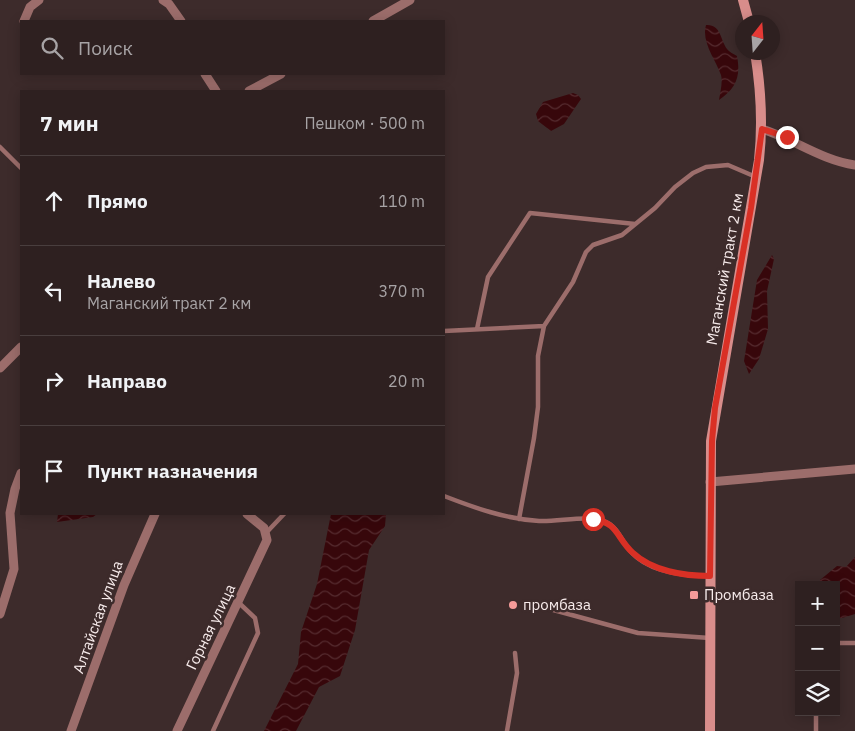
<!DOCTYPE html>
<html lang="ru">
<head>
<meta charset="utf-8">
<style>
	body { margin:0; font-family:"IBM Plex Sans",sans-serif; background:#3a2d2d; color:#f1f3f6 }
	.controls { position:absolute; right:15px; bottom:15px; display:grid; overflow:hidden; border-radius:0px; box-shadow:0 2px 12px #0003 }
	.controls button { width:45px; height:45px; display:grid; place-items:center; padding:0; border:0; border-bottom:1px solid #493e3e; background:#2e2020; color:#f1f3f6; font:25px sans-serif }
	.compass { position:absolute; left:735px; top:15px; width:45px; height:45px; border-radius:50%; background:#2e2020; box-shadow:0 2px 12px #0003; rotate:17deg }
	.stop { position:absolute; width:15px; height:15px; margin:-11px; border:4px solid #d93025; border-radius:50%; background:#fff }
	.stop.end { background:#d93025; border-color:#fff; box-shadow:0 1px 5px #0008 }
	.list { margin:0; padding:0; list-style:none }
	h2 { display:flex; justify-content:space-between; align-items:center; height:65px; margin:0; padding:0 20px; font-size:21px }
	h2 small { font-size:16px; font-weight:400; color:#a7a3a5 }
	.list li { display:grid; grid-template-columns:32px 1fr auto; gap:15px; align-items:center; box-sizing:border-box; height:90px; padding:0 20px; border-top:1px solid #493e3e }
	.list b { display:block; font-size:19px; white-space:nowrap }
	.list p { margin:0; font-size:16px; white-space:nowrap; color:#a7a3a5 }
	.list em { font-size:16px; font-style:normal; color:#a7a3a5 }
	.icon { flex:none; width:28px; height:28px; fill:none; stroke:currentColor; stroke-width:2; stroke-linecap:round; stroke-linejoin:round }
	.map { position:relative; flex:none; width:855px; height:731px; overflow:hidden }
	.search { position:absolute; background:#2e2020; box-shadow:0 2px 12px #0003; left:20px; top:20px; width:425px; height:55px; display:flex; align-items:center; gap:12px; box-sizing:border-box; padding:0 18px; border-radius:0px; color:#a7a3a5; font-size:19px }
	.panel { position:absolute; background:#2e2020; box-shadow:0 2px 12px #0003; left:20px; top:90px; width:425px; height:425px; border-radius:0px }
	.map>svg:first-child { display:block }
	.water { fill:url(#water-waves) }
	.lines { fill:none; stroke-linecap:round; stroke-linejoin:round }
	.service { stroke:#9c6d6b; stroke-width:4.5 }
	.minor { stroke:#9c6d6b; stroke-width:9 }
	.secondary { stroke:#d88d8b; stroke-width:10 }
	.route { stroke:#d93025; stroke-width:6 }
	.poi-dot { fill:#f59b99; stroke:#3d2b2b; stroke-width:2 }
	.labels { text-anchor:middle; stroke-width:5; stroke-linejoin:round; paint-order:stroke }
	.street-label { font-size:15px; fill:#f7ebeb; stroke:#3d2b2b }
	.poi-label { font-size:15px; fill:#f7ebeb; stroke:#3d2b2b; text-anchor:start }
</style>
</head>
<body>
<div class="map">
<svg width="855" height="731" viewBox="0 0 855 731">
	<defs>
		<pattern id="water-waves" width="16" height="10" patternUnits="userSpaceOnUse" patternTransform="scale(1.25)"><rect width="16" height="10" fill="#37070b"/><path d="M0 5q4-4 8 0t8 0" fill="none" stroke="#552b2f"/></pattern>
	</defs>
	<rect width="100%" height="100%" fill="#3d2b2b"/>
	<!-- water -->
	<path class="water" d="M 706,25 C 721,24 720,39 727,49 C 729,52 734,54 737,56 C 741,77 736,88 719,100 C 720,93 723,82 721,75 C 716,60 701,42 706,25 Z
		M 573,93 L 578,95 L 581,99 L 564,124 L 551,131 L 538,121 L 536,114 L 543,102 Z
		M 772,255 L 774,259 L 767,291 L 768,329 L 759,359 L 749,374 L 744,361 L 757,280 Z
		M 58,514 L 97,514 L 93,517 L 57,522 Z
		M 331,514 L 386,514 L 385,526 L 369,550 L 355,630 L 340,676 L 319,687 L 296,731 L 264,731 L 298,664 L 301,632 L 317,584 Z
		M 855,557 L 855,614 L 842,618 L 836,618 L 836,585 L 820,585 L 820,580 L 837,566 L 846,567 Z"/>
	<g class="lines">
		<!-- service -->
		<path class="service" d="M 0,147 L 21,168
			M 477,329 L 488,277 L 530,213 L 635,224
			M 444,331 L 544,326
			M 444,496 C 475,508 506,519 539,521 C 558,522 588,515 604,521 C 618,526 622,542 631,552 C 649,572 685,576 710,576
			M 519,519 L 534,438 L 538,407 L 538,356 L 544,326 L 573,282 L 586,252 L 593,245 L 622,235 L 655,208 L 675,187 L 693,173 L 706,167 L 728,165 L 756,177
			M 266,533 L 284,514
			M 535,605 L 638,633 L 710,638
			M 836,643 L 855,643
			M 816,712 L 816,731
			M 213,731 L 258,633 L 255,618 L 238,602
			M 507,731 L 517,673 L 515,653"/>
		<!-- minor -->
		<path class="minor" d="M 163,0 L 169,4 L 181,21
			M 24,21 L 30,7 L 39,0
			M 373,21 L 410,0
			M 205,74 L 216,91
			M 249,91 L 281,74
			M 762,129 C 794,139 821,160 855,165
			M 0,368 L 21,347
			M 710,482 L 855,469
			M 0,614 L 14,569 L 10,513 L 15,489 L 21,473
			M 71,731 L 124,585 L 155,514
			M 177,731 L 267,540 L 264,528 L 247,514"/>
		<!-- secondary -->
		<path class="secondary" d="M 743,0 L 749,22
			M 710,731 L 711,441 L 759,160 C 763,124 761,89 755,52"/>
	</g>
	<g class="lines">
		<!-- route -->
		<path class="route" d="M 593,519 C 619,523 616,538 633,553 C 652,571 684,576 710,576 L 712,441 L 715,408 L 751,208 L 762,129 L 787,137"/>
	</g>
	<!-- markers -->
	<g class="poi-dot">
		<rect x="689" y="590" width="10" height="10" rx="2.5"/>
		<circle cx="513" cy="605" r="5"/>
	</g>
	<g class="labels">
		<!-- street labels -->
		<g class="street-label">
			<text transform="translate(725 269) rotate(-80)" y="5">Маганский тракт 2 км</text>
			<text transform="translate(98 617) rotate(-70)" y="5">Алтайская улица</text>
			<text transform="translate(211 627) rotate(-64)" y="5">Горная улица</text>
		</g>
		<!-- poi labels -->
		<g class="poi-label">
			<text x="704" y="600">Промбаза</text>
			<text x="523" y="610">промбаза</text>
		</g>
	</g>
</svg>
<div class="controls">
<button>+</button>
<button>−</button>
<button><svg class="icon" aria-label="layers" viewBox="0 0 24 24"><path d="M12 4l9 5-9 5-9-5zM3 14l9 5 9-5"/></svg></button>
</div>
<svg class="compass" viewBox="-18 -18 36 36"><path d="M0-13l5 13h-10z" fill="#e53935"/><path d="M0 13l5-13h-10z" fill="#a7a3a5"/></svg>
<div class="stop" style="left:593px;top:519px"></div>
<div class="stop end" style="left:787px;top:137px"></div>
<div class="search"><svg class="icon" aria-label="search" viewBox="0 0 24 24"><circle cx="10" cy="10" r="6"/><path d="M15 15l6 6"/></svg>Поиск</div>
<section class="panel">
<h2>7 мин<small>Пешком · 500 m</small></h2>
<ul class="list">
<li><svg class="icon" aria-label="ahead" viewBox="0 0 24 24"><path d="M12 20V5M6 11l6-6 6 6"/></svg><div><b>Прямо</b></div><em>110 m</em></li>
<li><svg class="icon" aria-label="left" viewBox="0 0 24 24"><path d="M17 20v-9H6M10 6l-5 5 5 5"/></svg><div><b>Налево</b><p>Маганский тракт 2 км</p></div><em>370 m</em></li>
<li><svg class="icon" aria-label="right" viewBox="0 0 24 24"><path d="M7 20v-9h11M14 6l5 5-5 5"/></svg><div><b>Направо</b></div><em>20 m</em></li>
<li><svg class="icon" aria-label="arrive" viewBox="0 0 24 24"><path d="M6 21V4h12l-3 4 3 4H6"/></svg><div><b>Пункт назначения</b></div></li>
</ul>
</section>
</div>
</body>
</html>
